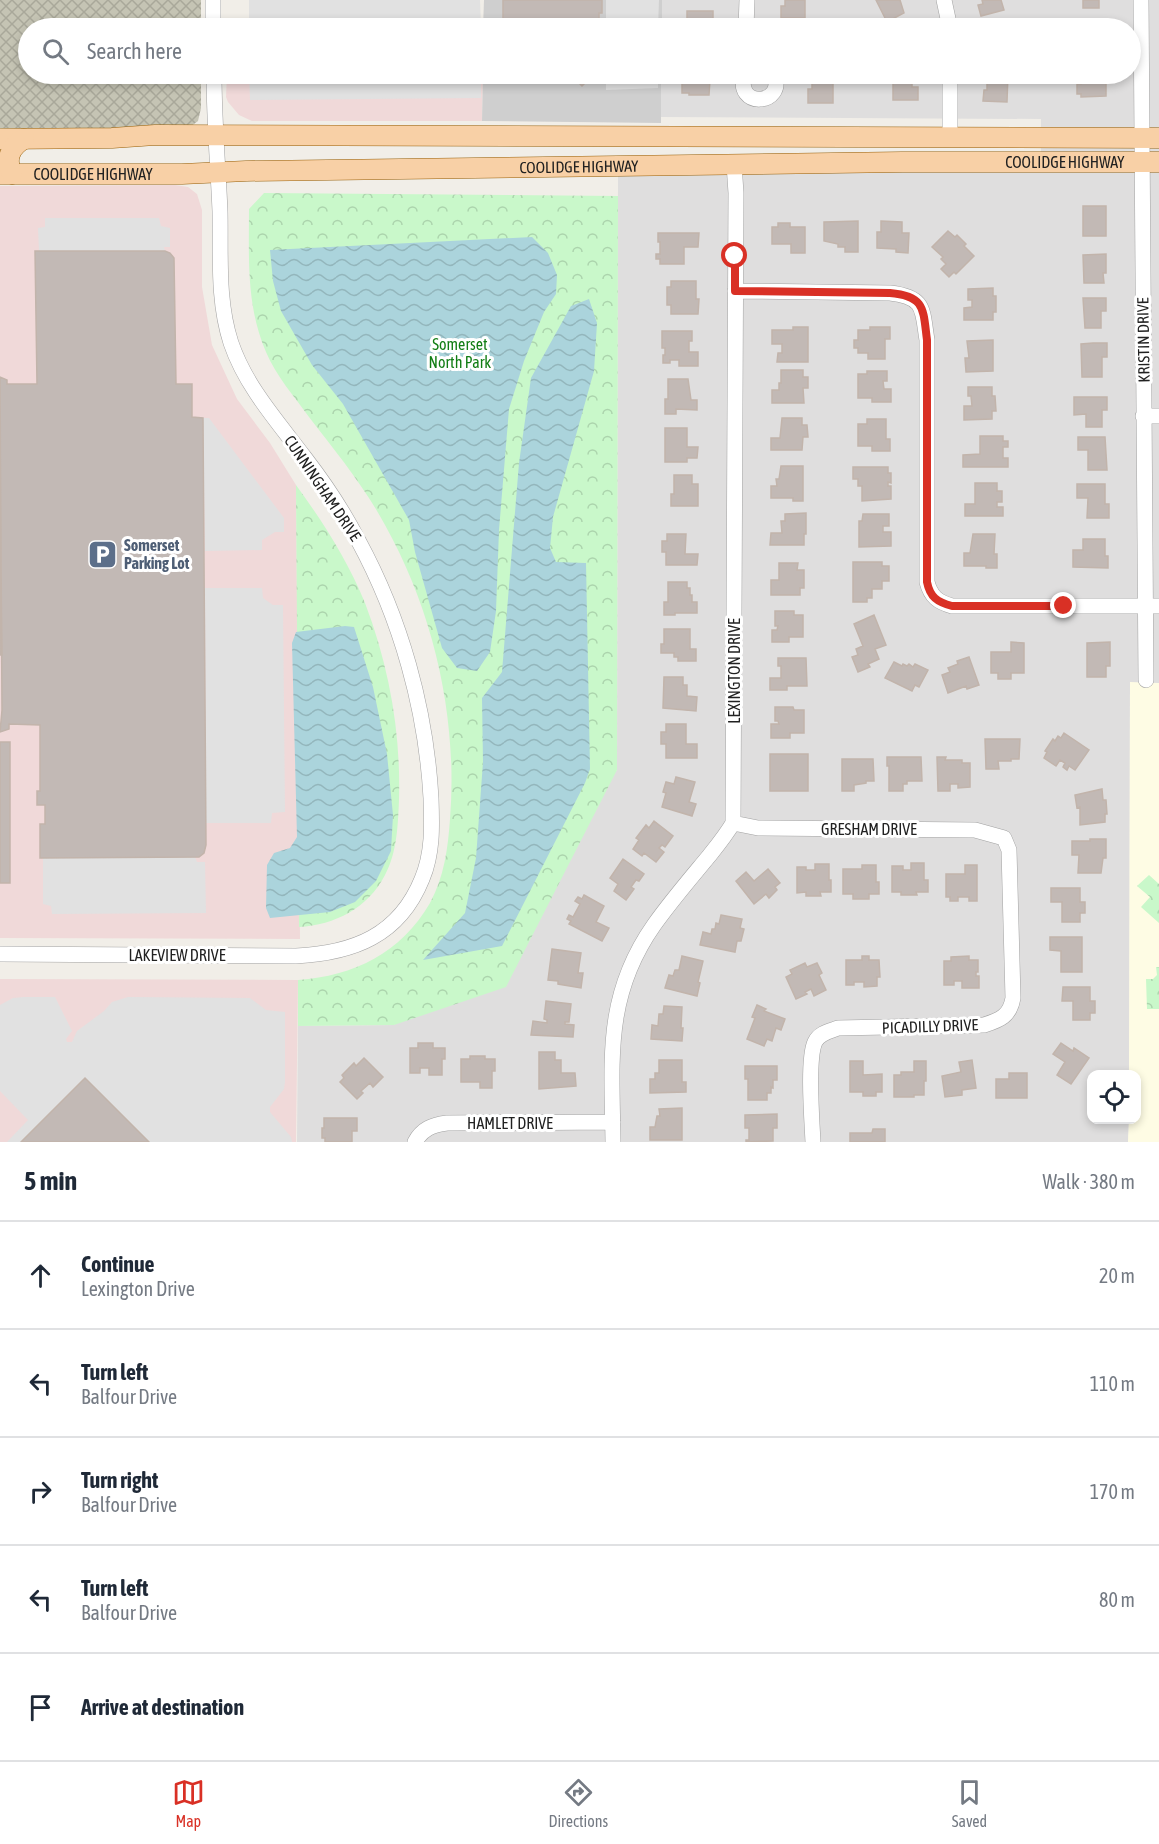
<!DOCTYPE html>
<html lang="en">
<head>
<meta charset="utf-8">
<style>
	body { margin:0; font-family:"Asap Condensed",sans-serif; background:#f6f6f7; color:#1f2937 }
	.controls { position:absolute; right:18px; bottom:18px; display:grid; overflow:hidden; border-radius:12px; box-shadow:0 3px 9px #0003 }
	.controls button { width:54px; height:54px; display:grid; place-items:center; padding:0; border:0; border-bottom:2px solid #e0e1e3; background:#fff; color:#1f2937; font:30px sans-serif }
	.stop { position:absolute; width:18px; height:18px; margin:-14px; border:4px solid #d93025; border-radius:50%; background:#fff }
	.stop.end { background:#d93025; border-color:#fff; box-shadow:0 2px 6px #0008 }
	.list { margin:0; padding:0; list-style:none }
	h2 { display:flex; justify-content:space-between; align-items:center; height:78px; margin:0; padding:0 24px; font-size:26px }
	h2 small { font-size:20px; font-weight:400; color:#747a83 }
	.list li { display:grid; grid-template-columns:39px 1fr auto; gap:18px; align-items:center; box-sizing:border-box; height:108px; padding:0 24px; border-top:2px solid #e0e1e3 }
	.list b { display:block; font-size:22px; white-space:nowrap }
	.list p { margin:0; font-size:20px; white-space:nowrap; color:#747a83 }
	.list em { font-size:20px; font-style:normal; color:#747a83 }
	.icon { flex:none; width:33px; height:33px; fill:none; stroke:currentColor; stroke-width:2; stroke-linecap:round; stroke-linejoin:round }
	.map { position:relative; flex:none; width:1159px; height:1142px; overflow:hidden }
	.search { position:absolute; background:#fff; box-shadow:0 3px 9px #0003; left:18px; right:18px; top:18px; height:66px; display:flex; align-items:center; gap:15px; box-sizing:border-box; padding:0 21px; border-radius:33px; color:#747a83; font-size:22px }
	.sheet { height:618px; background:#fff }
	nav { display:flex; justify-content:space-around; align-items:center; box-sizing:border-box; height:84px; border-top:2px solid #e0e1e3; background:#fff; font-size:16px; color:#747a83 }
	nav a { display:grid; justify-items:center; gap:3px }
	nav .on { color:#d93025 }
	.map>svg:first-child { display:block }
	.residential { fill:#dfdede }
	.commercial { fill:#f0d9d9 }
	.education { fill:#fefce4 }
	.religious { fill:#cfcfcf }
	.construction { fill:url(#construction-cross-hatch) }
	.park { fill:url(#park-crowns) }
	.parking { fill:#e1e1e1 }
	.water { fill:url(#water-waves) }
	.building { fill:#c2b9b5; stroke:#c2b4ab; stroke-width:1.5 }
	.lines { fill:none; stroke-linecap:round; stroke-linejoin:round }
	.minor-casing { stroke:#a2a2a2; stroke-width:16 }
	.major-casing { stroke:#975f07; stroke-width:21 }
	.minor { stroke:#fff; stroke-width:15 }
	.major { stroke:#f8d0a6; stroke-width:20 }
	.route { stroke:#d93025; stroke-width:8 }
	.labels { text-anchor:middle; stroke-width:6; stroke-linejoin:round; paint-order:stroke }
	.street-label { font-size:16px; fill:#212121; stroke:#fff }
	.park-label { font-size:16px; fill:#117d14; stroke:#fff }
	.service-label { font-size:16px; font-weight:bold; fill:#4e5e75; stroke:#fff; text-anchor:start }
</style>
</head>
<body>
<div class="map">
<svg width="1159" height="1142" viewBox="0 0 1159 1142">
	<defs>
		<pattern id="construction-cross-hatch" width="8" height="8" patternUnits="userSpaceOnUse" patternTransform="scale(1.5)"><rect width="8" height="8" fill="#c5c4b4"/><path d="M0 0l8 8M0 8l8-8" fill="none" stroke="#a9a89a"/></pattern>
		<pattern id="park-crowns" width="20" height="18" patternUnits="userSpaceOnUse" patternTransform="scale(1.5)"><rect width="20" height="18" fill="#c9f8ca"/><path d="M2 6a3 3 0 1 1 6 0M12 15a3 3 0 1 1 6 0" fill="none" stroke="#acd4ad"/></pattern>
		<pattern id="water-waves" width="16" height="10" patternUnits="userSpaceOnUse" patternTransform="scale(1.5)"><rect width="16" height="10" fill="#abd4dc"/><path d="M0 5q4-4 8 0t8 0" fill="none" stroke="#93b6bc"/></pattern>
	</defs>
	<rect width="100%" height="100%" fill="#f1eee8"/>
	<!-- residential -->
	<path class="residential" d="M 662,0 L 1159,0 L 1159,683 L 1130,683 L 1129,1074 L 1092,1074 L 1092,1120 L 1129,1120 L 1128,1142 L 297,1142 L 298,1026 L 394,1025 L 617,770 L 618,176 L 1041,170 L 1041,119 L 661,117 L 661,74 L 1130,74 L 1130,28 L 662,28 Z"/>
	<!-- commercial -->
	<path class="commercial" d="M 227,74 L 483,74 L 482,121 L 252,121 L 239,115 L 228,102 L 226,97 Z
		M 175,185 L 188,187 L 197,194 L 202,210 L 202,287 L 212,345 L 237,399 L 270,443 L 296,485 L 300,939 L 0,938 L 0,186 Z
		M 0,979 L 298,980 L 296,1142 L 0,1142 Z"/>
	<!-- education -->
	<path class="education" d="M 1130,682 L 1159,683 L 1159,1142 L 1128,1142 L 1129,1120 L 1136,1120 L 1136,1074 L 1129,1074 Z"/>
	<!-- religious -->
	<path class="religious" d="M 484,0 L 662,0 L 662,28 L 483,28 Z
		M 483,74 L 661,74 L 661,123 L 482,121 Z"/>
	<!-- construction -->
	<path class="construction" d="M 0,0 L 201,0 L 201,28 L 28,28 L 28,74 L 201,74 L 201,108 L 198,121 L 190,127 L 177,129 L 0,128 Z"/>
	<!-- park -->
	<path class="park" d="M 264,193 L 618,196 L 617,770 L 506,987 L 394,1025 L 298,1026 L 298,980 C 354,976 401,953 430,903 C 444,877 448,848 450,819 C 458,718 434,613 385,525 C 364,486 336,452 309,417 C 294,396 276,376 266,352 C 246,305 249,259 249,209 Z
		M 296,485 C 323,522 348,561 365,603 C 389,666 401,732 399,800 C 398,825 397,853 385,875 C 368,908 335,925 299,927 Z
		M 1149,875 L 1159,884 L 1159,923 L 1141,907 L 1150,897 L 1137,886 Z
		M 1156,967 L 1159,967 L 1159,1009 L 1147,1009 L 1146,979 L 1153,979 L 1157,975 Z"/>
	<!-- parking -->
	<path class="parking" d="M 249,0 L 480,0 L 481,28 L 249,28 Z
		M 606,0 L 659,0 L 658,28 L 606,28 Z
		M 249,74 L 481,74 L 481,98 L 250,100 Z
		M 606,74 L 658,74 L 658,88 L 606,90 Z
		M 45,218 L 159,218 L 161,226 L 170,228 L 170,247 L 164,247 L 165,251 L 39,251 L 38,228 L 45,227 Z
		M 203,418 L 209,418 L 284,518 L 284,532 L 275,532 L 262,540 L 262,550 L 205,551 Z
		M 205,588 L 262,588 L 263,598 L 273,605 L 283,605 L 285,812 L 272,813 L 271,823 L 206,823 Z
		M 195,857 L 197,862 L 205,862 L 206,913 L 52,914 L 51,906 L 43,904 L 43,858 Z
		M 24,997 L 55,997 L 72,1031 L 66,1039 L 67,1042 L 72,1042 L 77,1031 L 104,1011 L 112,1002 L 128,997 L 250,998 L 266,1010 L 285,1012 L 285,1082 L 284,1089 L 270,1107 L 270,1112 L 291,1137 L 292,1142 L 7,1142 L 28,1120 L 0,1091 L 0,1005 L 13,998 Z"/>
	<!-- water -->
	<path class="water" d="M 532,237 L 548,253 L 557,275 L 556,294 L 544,312 L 524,361 L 509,409 L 499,530 L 496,611 L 490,652 L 477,671 L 457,668 L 442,648 L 415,552 L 409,520 L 343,404 L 312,365 L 281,311 L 273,281 L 270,250 Z
		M 589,299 L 597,323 L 594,371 L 553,517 L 550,548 L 556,562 L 586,563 L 590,769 L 585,783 L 502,946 L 423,960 L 465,913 L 476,858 L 483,762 L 482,698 L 502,672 L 519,463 L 531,378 L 571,306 Z
		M 345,626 L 354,627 L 373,687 L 387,754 L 393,815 L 391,851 L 376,881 L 355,902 L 330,912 L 270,918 L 266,908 L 267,865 L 274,853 L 290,848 L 297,837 L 292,643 L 296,632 Z"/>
	<!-- building -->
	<path class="building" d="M 503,0 L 602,0 L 602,13 L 599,13 L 599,21 L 602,20 L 603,28 L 503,28 Z
		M 785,0 L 805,0 L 805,18 L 781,18 L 781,6 L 785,6 Z
		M 876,0 L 900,0 L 904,13 L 887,22 Z
		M 982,0 L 1001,0 L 1004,10 L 981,16 L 978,5 L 983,4 Z
		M 1083,0 L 1099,0 L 1099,8 L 1083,8 Z
		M 687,11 L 713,11 L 713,24 L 708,25 L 708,28 L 687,28 Z
		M 570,74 L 594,74 L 582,86 Z
		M 682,74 L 703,74 L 700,74 L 700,79 L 710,79 L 709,95 L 689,95 L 689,93 L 682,93 Z
		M 812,74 L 833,74 L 833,103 L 808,103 L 808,89 L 812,89 Z
		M 893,74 L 912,74 L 912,87 L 918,87 L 918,100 L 893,100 Z
		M 987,74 L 1008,74 L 1007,102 L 983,101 L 984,90 L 987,90 Z
		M 1070,74 L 1106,74 L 1106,96 L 1081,97 L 1081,94 L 1077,94 L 1077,84 L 1081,84 L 1081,78 L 1070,78 Z
		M 1083,206 L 1106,206 L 1106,236 L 1083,236 Z
		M 858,221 L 858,252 L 845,252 L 845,247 L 838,247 L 838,244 L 824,241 L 824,222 Z
		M 881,221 L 902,222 L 902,233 L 909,233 L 908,253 L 896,252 L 896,249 L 877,248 L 877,232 L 881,232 Z
		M 778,223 L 790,223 L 790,227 L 805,227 L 805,253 L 791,253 L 791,244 L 772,244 L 772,227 L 778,227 Z
		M 948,231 L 955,237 L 957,235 L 966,244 L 964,246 L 974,256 L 956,274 L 954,272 L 949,277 L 941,269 L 946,264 L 941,259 L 943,257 L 932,247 Z
		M 658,233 L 699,233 L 698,247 L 684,247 L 684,264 L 660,264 L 660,259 L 656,259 L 656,254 L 660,254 L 660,242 L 658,242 Z
		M 35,251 L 165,251 L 170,253 L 174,258 L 176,384 L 192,384 L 192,417 L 203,418 L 206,845 L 204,853 L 199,857 L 40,858 L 40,824 L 45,824 L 45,805 L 37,805 L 37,791 L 40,791 L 40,725 L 9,724 L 9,729 L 0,732 L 2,710 L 0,377 L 7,380 L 7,384 L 37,384 Z
		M 1106,254 L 1106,273 L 1103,273 L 1104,283 L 1084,283 L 1083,255 Z
		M 671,281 L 696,281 L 696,299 L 699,299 L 698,314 L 671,314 L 671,305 L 667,305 L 667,287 L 671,287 Z
		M 993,288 L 993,296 L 996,296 L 996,312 L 993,312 L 993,320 L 964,320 L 964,308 L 972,307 L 972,300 L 968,300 L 968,289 Z
		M 1083,298 L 1106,298 L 1106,311 L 1101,311 L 1101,328 L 1085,328 Z
		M 793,327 L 808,327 L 808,362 L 777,362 L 778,353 L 782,353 L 782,344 L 772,344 L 772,330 L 793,330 Z
		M 870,327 L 890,327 L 890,339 L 885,339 L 885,359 L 868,359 L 868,353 L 858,353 L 858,348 L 854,348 L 854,340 L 858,340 L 858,330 L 870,330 Z
		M 662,331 L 692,331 L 692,341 L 689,341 L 689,352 L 698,352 L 698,366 L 679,366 L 679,360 L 670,360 L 670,363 L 663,363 L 663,355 L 665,355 L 665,348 L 662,348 Z
		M 993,340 L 993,371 L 966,372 L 965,358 L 969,358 L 967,341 Z
		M 1093,343 L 1107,343 L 1107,357 L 1102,357 L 1102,377 L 1082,377 L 1081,344 Z
		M 781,370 L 803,370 L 803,377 L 808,377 L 808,388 L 803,388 L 804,403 L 772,403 L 772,390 L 779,390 L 779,383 L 781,383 Z
		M 867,371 L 887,371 L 887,381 L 883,381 L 884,389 L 891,389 L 891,402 L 872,402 L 872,398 L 858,398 L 858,374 L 867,374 Z
		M 668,379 L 688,379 L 691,400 L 697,400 L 697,410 L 676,409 L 676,414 L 665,414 L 665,399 L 668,399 Z
		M 968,387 L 992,387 L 992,396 L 995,396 L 996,411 L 992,411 L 992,419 L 964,420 L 964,406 L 972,406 L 971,396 L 968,396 Z
		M 1074,397 L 1107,397 L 1107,410 L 1102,410 L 1102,427 L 1086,427 L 1086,414 L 1074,415 Z
		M 782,418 L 802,418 L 802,425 L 807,425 L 808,437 L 803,437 L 802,450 L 771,450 L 771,438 L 780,438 Z
		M 867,419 L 886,419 L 886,439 L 890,439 L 890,451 L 872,451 L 872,446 L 858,446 L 858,424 L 867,424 Z
		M 665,428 L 687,428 L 687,447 L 698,447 L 697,458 L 687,458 L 687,462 L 665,462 Z
		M 980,436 L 1003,436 L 1003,441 L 1008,441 L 1008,447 L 1003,447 L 1003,458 L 1008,458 L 1008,467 L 963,467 L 963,455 L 980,454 Z
		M 1078,437 L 1105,437 L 1107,470 L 1088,470 L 1088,450 L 1078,450 Z
		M 781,466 L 803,466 L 803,501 L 793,501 L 793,498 L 771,498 L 771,486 L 777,486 L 776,479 L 779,479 Z
		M 853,467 L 888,467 L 888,473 L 891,473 L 891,483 L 888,482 L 888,486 L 891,486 L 891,499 L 862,501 L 862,486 L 858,486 L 858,479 L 853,479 Z
		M 674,475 L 692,475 L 692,484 L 698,484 L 698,506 L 671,506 L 671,494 L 674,494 Z
		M 0,483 L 2,655 L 0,655 Z
		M 975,483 L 997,483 L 997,491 L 1002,491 L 1002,502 L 997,502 L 997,507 L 1003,507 L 1003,516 L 965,516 L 965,504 L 975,504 Z
		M 1077,484 L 1105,484 L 1105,504 L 1109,504 L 1109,518 L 1087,518 L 1088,498 L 1077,498 Z
		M 806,513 L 806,534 L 804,534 L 804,545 L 770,545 L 771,533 L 782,533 L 781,521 L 785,521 L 785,514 Z
		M 863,514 L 889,514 L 889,526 L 883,526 L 883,532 L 891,532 L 891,546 L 859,547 L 859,521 L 862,521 Z
		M 667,534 L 686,534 L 685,554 L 698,554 L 697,565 L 666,565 L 666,552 L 662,552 L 662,541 L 667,541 Z
		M 973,534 L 995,534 L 994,554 L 997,554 L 997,568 L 986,568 L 986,566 L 964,566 L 964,553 L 970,553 Z
		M 1083,539 L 1105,539 L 1105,556 L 1108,556 L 1108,568 L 1073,567 L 1073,550 L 1083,550 Z
		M 853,562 L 882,562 L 882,566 L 889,566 L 889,581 L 882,581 L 882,589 L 872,589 L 872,598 L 867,598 L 867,602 L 853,602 Z
		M 779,563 L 798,563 L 797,570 L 804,570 L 804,588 L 800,588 L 800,595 L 771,595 L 771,580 L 779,580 Z
		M 668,582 L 687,582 L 687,588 L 690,588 L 690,595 L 692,595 L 692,602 L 697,602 L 697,613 L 675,613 L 675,615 L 664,615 L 664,602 L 668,602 Z
		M 775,611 L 794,611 L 794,615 L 803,615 L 803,637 L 789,637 L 789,642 L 772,642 L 772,630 L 777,630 L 778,626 L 775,626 Z
		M 874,615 L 886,645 L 875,649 L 879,659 L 868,664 L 870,667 L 858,672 L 852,657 L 858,655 L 856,649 L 863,646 L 854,624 Z
		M 664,629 L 690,629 L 690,649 L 696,649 L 696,661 L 678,661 L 678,657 L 674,657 L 674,653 L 661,653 L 661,644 L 664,644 Z
		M 1011,642 L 1024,643 L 1024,673 L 1011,673 L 1011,679 L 998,679 L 998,673 L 991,673 L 991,652 L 1011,652 Z
		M 1110,642 L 1110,666 L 1106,666 L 1106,677 L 1087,677 L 1087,643 Z
		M 969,657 L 979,685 L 967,689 L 966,686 L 948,693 L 942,675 L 950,672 L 948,668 L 958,664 L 957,661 Z
		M 778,658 L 806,658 L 807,686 L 787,686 L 787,690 L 770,690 L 770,678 L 781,678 L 781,666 L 778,666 Z
		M 894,662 L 902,666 L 903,664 L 907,666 L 909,664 L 913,667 L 915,664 L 928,670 L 919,687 L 915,685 L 912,691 L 885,678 Z
		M 664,677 L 683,677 L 683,685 L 687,685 L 687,696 L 697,697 L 696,711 L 663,708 Z
		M 775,707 L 793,707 L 794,710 L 804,710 L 804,733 L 790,733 L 790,738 L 771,738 L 771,724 L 779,724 L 778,721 L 775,721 Z
		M 666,724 L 686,724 L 686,744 L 697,744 L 697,758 L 666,758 L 666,744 L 661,744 L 661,732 L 666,732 Z
		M 1064,733 L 1089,750 L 1075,770 L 1069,766 L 1067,770 L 1063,767 L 1065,763 L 1060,760 L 1056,766 L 1044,758 L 1047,752 L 1045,751 L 1053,739 L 1055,741 L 1058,736 L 1061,738 Z
		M 985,739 L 1020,739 L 1019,759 L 1011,759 L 1011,761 L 998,761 L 999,769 L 986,769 Z
		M 0,742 L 10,742 L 10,883 L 0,883 Z
		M 770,754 L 808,754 L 808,791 L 770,791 Z
		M 887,757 L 921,757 L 922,781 L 907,781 L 907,784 L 903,784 L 903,791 L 889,791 L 889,766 L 887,766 Z
		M 937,757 L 946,757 L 945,760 L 962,760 L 962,763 L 970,763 L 970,787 L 958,788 L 958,784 L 950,784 L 950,791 L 938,791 Z
		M 842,759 L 873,759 L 874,781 L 866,781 L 866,783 L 854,785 L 854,791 L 842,791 Z
		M 676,777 L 695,782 L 689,802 L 696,804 L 692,816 L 662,807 L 666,793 L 663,792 L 666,782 L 674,784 Z
		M 1102,789 L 1103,800 L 1106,800 L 1107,814 L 1105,814 L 1105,822 L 1080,825 L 1080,807 L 1077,808 L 1075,795 Z
		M 654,821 L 673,836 L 665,847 L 662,845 L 659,848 L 664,852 L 656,862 L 644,853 L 642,856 L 633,849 L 639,840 L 636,838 L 646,825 L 649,828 Z
		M 1090,839 L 1106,839 L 1106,858 L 1103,858 L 1101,873 L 1078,873 L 1079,855 L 1072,855 L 1072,841 L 1090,841 Z
		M 623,859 L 644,874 L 639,881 L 636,880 L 631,887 L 634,889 L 626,900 L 614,891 L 618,884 L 610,878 Z
		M 911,863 L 924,863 L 924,880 L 928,880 L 928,892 L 916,892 L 917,895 L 901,895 L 901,892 L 892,892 L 892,866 L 903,866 L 903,870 L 911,870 Z
		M 815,864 L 829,864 L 829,880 L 831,880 L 831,892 L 820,892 L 821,896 L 806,896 L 806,892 L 797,893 L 797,867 L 806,867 L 806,870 L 815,870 Z
		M 862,865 L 876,865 L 876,882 L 879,882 L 879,894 L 869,894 L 869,899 L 853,899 L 853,894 L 843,894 L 843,869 L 862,869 Z
		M 965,865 L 977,865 L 977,901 L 969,901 L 969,897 L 958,897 L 958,901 L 950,901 L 950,897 L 946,897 L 946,874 L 965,874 Z
		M 768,869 L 780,883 L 775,887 L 777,890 L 769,898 L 766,894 L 754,904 L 736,881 L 746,872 L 754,881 Z
		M 1051,888 L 1080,888 L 1080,902 L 1085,902 L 1085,913 L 1080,913 L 1080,922 L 1062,922 L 1062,902 L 1051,902 Z
		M 584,895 L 604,906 L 596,922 L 609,928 L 602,941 L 569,924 L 571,921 L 567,919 L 569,915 L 573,917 L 580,904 L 575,901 L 578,897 L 582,899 Z
		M 721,915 L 742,919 L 740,928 L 744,929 L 741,941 L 737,941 L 735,952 L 700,945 L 703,932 L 711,934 L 712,929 L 715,929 L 716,923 L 719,924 Z
		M 1050,937 L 1082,937 L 1082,972 L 1061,972 L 1061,951 L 1050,950 Z
		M 552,949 L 581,953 L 578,973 L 583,973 L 581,988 L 558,984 L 558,981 L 548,980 Z
		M 682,956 L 703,961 L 698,982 L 700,983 L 697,996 L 665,988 L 669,975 L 673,976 L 675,970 L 679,970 Z
		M 862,956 L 869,956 L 869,960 L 879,960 L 880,977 L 877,977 L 877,986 L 864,987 L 864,982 L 854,982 L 854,985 L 846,985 L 846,960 L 862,960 Z
		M 969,956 L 969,960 L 978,960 L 978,972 L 976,972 L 976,976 L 979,976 L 979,988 L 962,988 L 962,981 L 954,981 L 954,985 L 944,985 L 944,961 L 951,961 L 951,957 Z
		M 805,963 L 807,967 L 817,963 L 822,973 L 819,975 L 826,990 L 814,996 L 811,989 L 805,992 L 807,994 L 796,999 L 786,977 L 792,974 L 790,970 Z
		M 1063,987 L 1090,987 L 1090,1001 L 1095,1001 L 1095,1013 L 1090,1013 L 1090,1020 L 1073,1020 L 1073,1001 L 1062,1001 Z
		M 546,1001 L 571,1004 L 569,1022 L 565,1022 L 565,1024 L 574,1025 L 573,1037 L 531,1035 L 533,1021 L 547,1023 L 547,1020 L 544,1019 Z
		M 757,1005 L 766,1009 L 764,1011 L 785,1019 L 781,1030 L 776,1028 L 772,1041 L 767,1039 L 764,1046 L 747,1039 L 755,1018 L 752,1017 Z
		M 664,1006 L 682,1007 L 681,1028 L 683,1028 L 682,1041 L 651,1039 L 652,1025 L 658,1026 L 659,1014 L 663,1014 Z
		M 418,1043 L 433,1043 L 433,1048 L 445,1048 L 445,1059 L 442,1059 L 442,1075 L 429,1075 L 429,1068 L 420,1068 L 420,1073 L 410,1073 L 410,1048 L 418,1048 Z
		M 1061,1043 L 1073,1051 L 1074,1048 L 1089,1058 L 1071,1084 L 1057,1075 L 1065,1062 L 1053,1054 Z
		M 539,1052 L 555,1052 L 555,1060 L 561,1060 L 561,1073 L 575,1073 L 576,1086 L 539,1089 Z
		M 470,1056 L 485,1056 L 485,1059 L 495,1059 L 495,1071 L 492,1071 L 492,1088 L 480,1088 L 480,1082 L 461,1082 L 461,1059 L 470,1059 Z
		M 364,1058 L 383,1077 L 373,1087 L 370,1083 L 361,1091 L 363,1093 L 357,1099 L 340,1082 L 344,1078 L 342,1075 L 354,1063 L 356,1066 Z
		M 659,1060 L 682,1060 L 682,1082 L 686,1082 L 686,1092 L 650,1093 L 650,1079 L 655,1079 L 655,1073 L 659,1073 Z
		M 972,1060 L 976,1088 L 962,1090 L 962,1095 L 945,1097 L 942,1076 L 961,1072 L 959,1062 Z
		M 850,1061 L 863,1061 L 863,1075 L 882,1074 L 882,1092 L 876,1092 L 876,1096 L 863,1096 L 863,1092 L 850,1092 Z
		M 914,1061 L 926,1061 L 926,1081 L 924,1081 L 924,1095 L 914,1095 L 914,1097 L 894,1097 L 894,1075 L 901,1075 L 901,1072 L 914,1072 Z
		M 745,1066 L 777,1066 L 777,1080 L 773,1080 L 773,1088 L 771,1087 L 771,1093 L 767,1093 L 767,1100 L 748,1100 L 748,1079 L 745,1079 Z
		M 1009,1073 L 1027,1073 L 1027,1098 L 996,1098 L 996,1079 L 1009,1079 Z
		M 85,1078 L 149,1142 L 21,1142 Z
		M 682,1108 L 682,1140 L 650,1140 L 650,1127 L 655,1127 L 657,1116 L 660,1116 L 659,1109 Z
		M 777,1114 L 777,1128 L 773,1128 L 773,1141 L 746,1142 L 746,1140 L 749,1140 L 749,1128 L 745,1128 L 745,1115 Z
		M 324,1118 L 357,1118 L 357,1131 L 352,1131 L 352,1142 L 325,1142 L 325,1138 L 322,1138 L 322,1128 L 324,1128 Z
		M 873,1129 L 885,1129 L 885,1142 L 850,1142 L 850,1133 L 872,1133 Z"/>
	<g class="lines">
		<defs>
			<path id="minor" d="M 213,0 L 213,28
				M 944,0 L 950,28
				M 1141,0 L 1146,680
				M 746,28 L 747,0
				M 745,74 C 733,109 787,106 774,74
				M 950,138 L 950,74
				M 735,291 L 890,293 C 926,297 922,310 927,340 L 927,582 C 931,597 938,602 952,606 L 1159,606
				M 1143,416 L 1159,416
				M 733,823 L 758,828 L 975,830 L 1004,838 L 1009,850 L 1013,998 C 1010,1016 1000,1020 984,1025 L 838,1028 C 830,1031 819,1033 815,1042 C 807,1059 812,1121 813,1142
				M 0,954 L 296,956 C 353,953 399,936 422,879 C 433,853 432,826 431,798 C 426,709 401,619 358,540 C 343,511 325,484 305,458 C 278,422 246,387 231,343 C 217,300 221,255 220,211 C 218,165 214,120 214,74
				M 415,1142 C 422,1129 432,1125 447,1123 L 613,1122
				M 613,1142 C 612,1060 604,996 654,925 C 671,901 690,879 709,856 C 717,846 726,835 733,823 L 736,193 L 734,164"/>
			<g id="major">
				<path d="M 0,139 L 112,138 L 155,135 L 1159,138"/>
				<path id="s1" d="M 0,174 L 182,174 L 246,171 L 902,162 L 1159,162"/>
				<path d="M 12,174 C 5,159 10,147 24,139"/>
			</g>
		</defs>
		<!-- minor casing -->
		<use href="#minor" class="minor-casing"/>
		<!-- major casing -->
		<use href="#major" class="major-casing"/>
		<!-- minor -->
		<use href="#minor" class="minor"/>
		<!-- major -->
		<use href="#major" class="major"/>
	</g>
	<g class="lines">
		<!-- route -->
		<path class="route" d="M 735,256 L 735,291 L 890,293 C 926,296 923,310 927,340 L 927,582 C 930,597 937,602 952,606 L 1064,606"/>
	</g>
	<!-- icons -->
	<defs>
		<symbol id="parking-square" viewBox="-11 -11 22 22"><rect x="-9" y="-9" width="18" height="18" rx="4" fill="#5c6f8a" stroke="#fff"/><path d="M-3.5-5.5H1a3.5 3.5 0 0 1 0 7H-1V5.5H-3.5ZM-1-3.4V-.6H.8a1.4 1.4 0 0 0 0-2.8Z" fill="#fff"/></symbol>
	</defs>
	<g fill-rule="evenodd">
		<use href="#parking-square" x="86" y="538" width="33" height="33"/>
	</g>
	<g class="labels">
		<!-- street labels -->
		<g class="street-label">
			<text dy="6" stroke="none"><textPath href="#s1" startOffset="1065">COOLIDGE HIGHWAY</textPath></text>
			<text dy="6" stroke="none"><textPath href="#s1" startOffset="579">COOLIDGE HIGHWAY</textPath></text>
			<text dy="6" stroke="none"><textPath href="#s1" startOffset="93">COOLIDGE HIGHWAY</textPath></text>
			<text transform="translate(1143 340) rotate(-91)" y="6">KRISTIN DRIVE</text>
			<text transform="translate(323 488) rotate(56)" y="6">CUNNINGHAM DRIVE</text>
			<text transform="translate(734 671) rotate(-90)" y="6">LEXINGTON DRIVE</text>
			<text x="869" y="835">GRESHAM DRIVE</text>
			<text x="177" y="961">LAKEVIEW DRIVE</text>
			<text transform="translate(930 1026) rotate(-2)" y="6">PICADILLY DRIVE</text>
			<text x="510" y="1129">HAMLET DRIVE</text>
		</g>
		<!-- park labels -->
		<g class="park-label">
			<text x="460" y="350">Somerset<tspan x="460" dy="18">North Park</tspan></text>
		</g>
		<!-- service labels -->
		<g class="service-label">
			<text x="124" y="551">Somerset<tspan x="124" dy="18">Parking Lot</tspan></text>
		</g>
	</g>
</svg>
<div class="controls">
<button><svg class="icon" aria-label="locate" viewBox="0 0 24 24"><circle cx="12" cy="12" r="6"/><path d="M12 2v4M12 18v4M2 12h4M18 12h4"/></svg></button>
</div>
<div class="stop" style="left:735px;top:256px"></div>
<div class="stop end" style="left:1064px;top:606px"></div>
<div class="search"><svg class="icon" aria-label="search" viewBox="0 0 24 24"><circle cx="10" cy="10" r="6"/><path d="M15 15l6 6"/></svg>Search here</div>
</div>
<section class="sheet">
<h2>5 min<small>Walk · 380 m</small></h2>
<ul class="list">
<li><svg class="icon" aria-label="ahead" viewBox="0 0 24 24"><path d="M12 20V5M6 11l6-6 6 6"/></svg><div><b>Continue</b><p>Lexington Drive</p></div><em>20 m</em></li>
<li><svg class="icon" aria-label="left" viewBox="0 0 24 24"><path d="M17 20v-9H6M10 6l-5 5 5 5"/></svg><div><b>Turn left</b><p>Balfour Drive</p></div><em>110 m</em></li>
<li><svg class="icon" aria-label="right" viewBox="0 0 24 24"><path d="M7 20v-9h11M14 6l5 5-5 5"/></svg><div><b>Turn right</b><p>Balfour Drive</p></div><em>170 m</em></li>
<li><svg class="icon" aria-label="left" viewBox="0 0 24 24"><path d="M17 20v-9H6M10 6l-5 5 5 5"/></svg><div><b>Turn left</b><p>Balfour Drive</p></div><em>80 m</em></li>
<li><svg class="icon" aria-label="arrive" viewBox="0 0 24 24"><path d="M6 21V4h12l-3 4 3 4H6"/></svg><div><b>Arrive at destination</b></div></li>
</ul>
</section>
<nav>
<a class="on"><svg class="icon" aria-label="map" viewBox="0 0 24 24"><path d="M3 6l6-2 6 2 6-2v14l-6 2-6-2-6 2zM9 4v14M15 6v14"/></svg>Map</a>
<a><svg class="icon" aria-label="directions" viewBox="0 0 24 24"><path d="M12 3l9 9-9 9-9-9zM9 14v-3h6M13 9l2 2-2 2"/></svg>Directions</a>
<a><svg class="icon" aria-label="saved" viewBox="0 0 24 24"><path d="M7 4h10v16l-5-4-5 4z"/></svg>Saved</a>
</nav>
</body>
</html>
